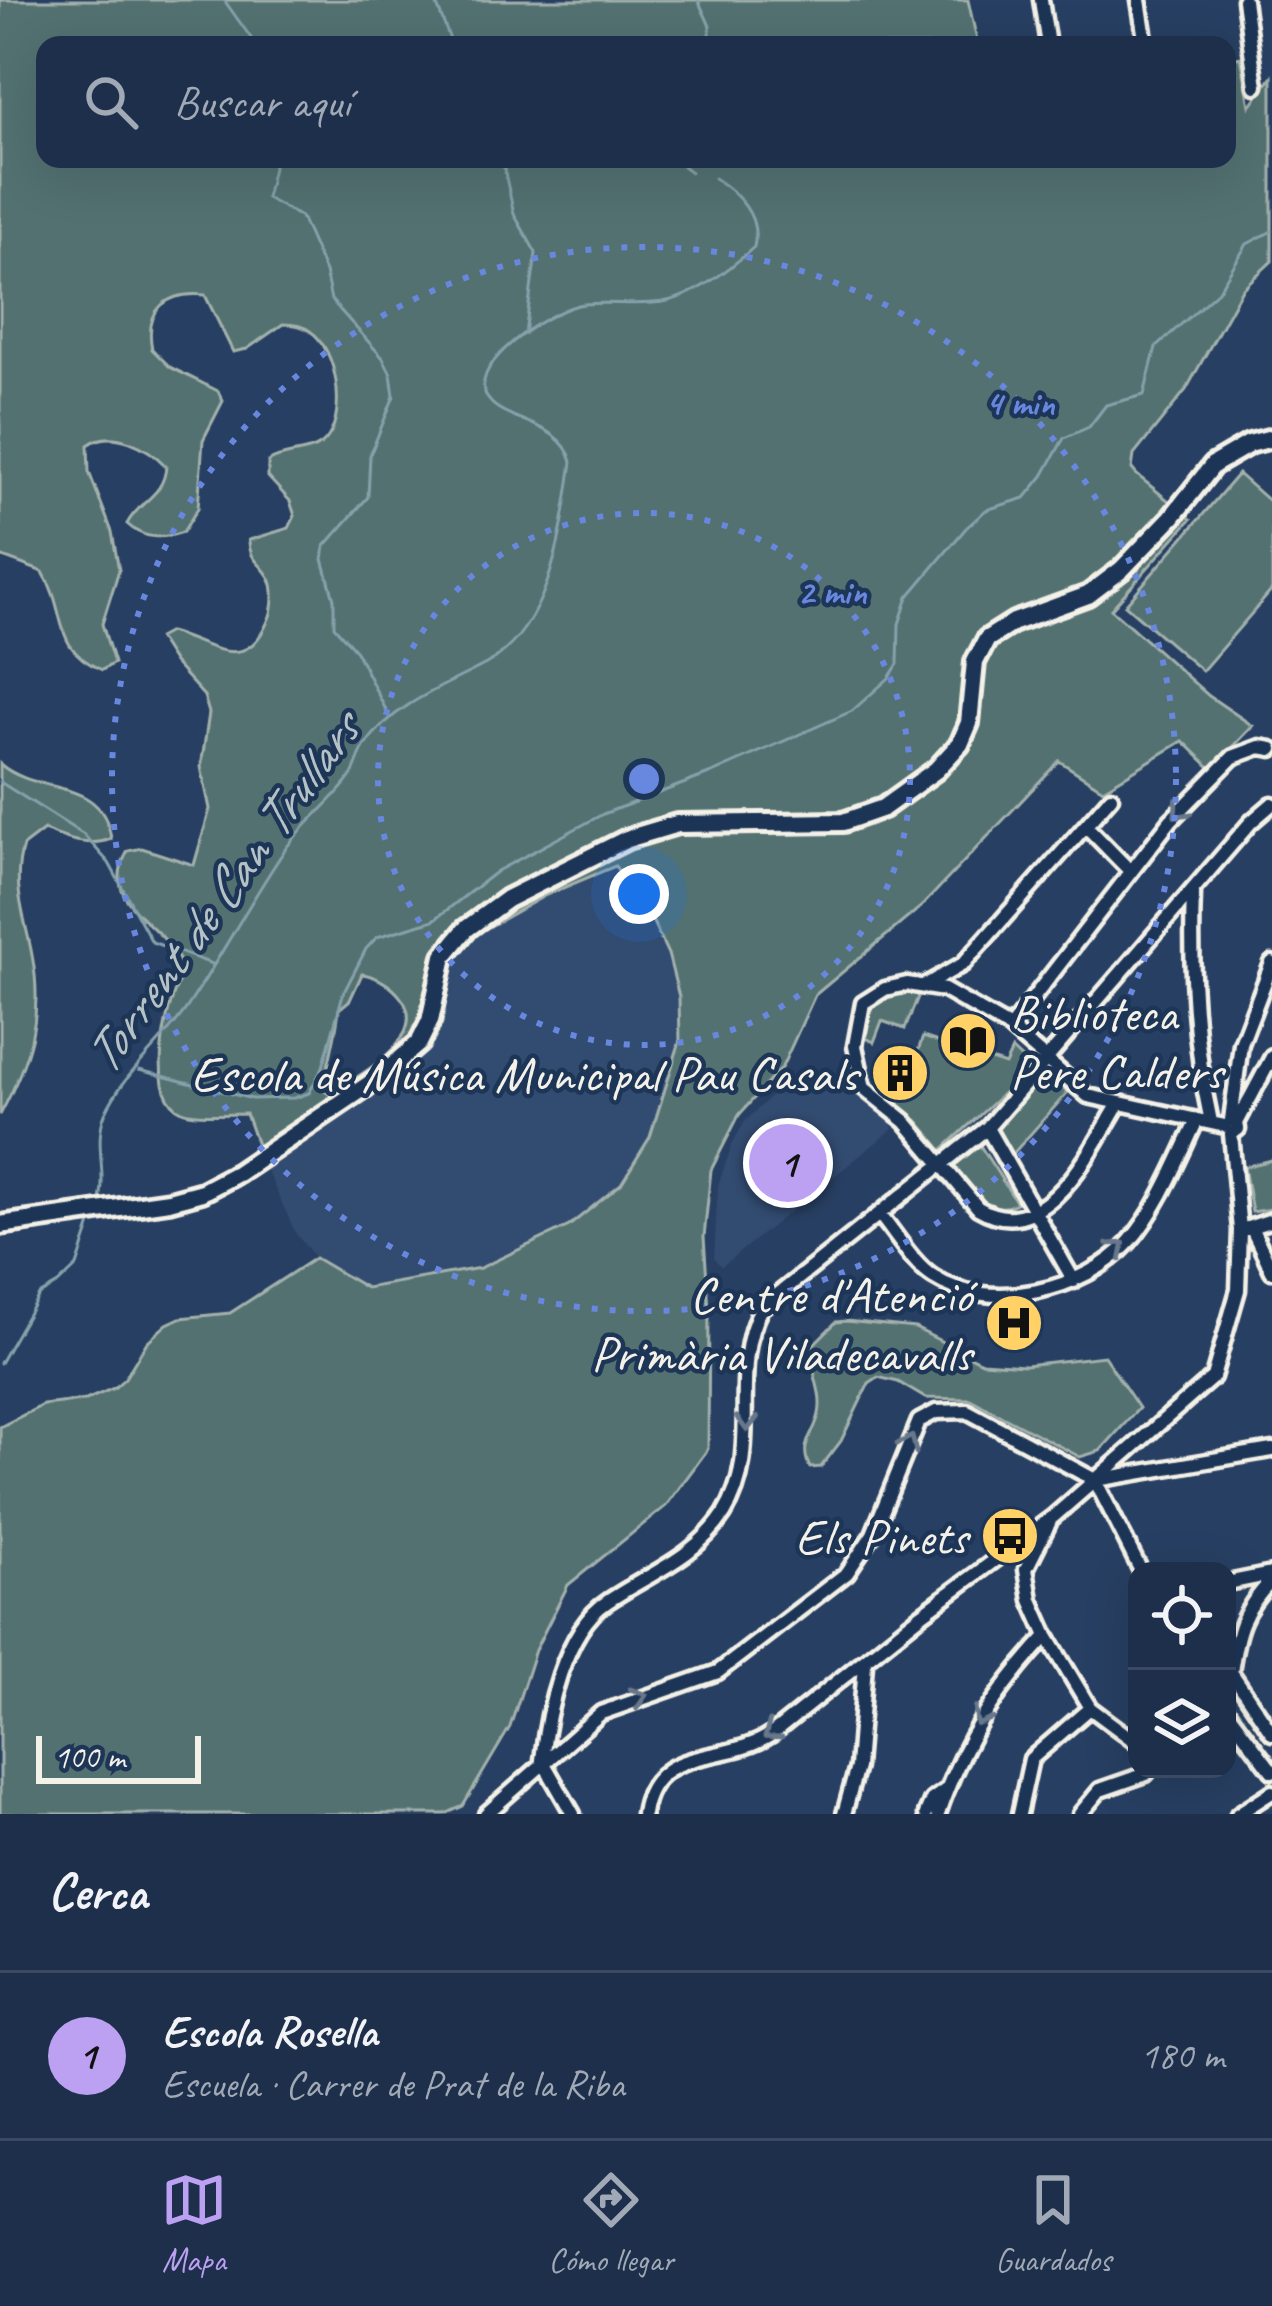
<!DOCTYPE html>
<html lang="es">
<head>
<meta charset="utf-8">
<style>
	body { margin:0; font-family:Caveat,sans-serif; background:#2a3b54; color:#f1f3f6 }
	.controls { position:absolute; right:36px; bottom:36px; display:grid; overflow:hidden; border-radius:24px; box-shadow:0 12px 48px #0002 }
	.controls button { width:108px; height:108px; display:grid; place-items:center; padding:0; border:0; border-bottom:3px solid #3b4a62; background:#1d2f4a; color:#f1f3f6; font:60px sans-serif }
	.scale { position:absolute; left:36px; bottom:30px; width:165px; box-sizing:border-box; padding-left:12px; border:6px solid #f4f1e8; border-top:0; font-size:33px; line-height:42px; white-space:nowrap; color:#f4f1e8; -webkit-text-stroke:9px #1d3557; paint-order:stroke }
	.you { position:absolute; left:639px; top:894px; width:42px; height:42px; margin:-30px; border:9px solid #fff; border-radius:50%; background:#1a73e8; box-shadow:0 0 0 18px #1a73e833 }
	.badge { display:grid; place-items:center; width:78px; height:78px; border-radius:50%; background:#bca0f2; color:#111; font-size:39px; font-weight:700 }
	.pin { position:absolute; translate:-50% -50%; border:6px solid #fff; box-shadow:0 3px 12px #0006 }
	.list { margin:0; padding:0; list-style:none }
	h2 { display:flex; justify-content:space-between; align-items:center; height:156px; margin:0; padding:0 48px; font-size:51px }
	h2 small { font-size:39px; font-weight:400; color:#a0a9b5 }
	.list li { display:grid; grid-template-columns:78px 1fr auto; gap:36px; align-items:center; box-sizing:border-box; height:168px; padding:0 48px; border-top:3px solid #3b4a62 }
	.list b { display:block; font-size:45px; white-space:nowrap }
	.list p { margin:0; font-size:39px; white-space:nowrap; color:#a0a9b5 }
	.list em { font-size:39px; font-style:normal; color:#a0a9b5 }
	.icon { flex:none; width:66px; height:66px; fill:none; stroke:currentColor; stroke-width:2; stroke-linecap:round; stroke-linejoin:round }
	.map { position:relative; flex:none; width:1272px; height:1814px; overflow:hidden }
	.search { position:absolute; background:#1d2f4a; box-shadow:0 12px 48px #0002; left:36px; right:36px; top:36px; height:132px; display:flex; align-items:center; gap:30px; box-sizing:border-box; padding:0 42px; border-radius:24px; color:#a0a9b5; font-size:45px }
	.sheet { height:324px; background:#1d2f4a }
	nav { display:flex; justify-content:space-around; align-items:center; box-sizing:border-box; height:168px; border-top:3px solid #3b4a62; background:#1d2f4a; font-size:33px; color:#a0a9b5 }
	nav a { display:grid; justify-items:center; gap:6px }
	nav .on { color:#bca0f2 }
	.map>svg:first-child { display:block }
	.built { fill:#334b6f }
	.green { fill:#527171; stroke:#a3b1ac; stroke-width:3; fill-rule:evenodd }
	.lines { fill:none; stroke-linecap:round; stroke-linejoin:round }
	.stream { stroke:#87a1ab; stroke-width:3 }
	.street-casing { stroke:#f4f1e8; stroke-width:21 }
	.secondary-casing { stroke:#f4f1e8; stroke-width:26 }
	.street { stroke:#1d3557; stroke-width:12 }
	.secondary { stroke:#1d3557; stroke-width:16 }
	.oneway { stroke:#68778a }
	.ring { fill:none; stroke:#6887de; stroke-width:6; stroke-dasharray:6 12 }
	.labels { text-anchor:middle; stroke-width:9; stroke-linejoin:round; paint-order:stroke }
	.poi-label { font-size:51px; fill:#f4f1e8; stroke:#1d3557; text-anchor:end }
	.water-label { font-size:54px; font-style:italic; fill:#b5c2c5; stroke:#1d3557 }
	.centre { fill:#6887de; stroke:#1d3557; stroke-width:6 }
	.ring-label { font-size:36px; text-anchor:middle; font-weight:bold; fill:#6887de; stroke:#1d3557; stroke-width:9; stroke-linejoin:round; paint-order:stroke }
</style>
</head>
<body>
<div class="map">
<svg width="1272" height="1814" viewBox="0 0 1272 1814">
	<rect width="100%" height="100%" fill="#273f62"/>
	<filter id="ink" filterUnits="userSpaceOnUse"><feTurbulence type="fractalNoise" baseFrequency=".00833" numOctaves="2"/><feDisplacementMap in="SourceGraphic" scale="24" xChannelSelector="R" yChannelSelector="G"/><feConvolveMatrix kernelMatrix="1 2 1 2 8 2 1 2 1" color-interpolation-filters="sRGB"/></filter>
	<g filter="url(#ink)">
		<!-- built -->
		<path class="built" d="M 615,865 L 651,918 L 668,954 L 679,997 L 680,1041 L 650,1137 L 621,1184 L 569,1226 L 480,1268 L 366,1288 L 315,1258 L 296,1234 L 265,1167 L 372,1092 L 445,984 L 462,942 L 546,895 Z
			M 822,1072 L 853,1080 L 861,1097 L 890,1120 L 893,1129 L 721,1267 L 714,1258 L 718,1185 L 733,1142 L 746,1120 L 784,1084 L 801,1083 Z"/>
		<!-- green -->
		<path class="green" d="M 0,0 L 968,0 L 978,45 L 45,45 L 45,159 L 1227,159 L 1227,60 L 1241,57 L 1250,106 L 1272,77 L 1272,261 L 1242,289 L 1186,390 L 1134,455 L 1132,469 L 1137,475 L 1191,519 L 1111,609 L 1209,696 L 1253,726 L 1212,769 L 1183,741 L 1103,789 L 1059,761 L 922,906 L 815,995 L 782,1067 L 739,1115 L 711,1170 L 704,1237 L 709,1309 L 708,1449 L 666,1506 L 568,1585 L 535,1650 L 510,1727 L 463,1806 L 445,1814 L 0,1814 L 0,1427 L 43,1405 L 86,1400 L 114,1388 L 125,1378 L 147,1342 L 167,1324 L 180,1318 L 230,1313 L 315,1258 L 366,1288 L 480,1268 L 569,1226 L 621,1184 L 650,1137 L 680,1041 L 679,997 L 668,954 L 651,918 L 615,866 L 546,895 L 462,942 L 449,968 L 442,1023 L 435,1039 L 405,1068 L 265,1167 L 246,1114 C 228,1114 207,1116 189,1113 C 146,1105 163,1026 173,996 C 177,984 185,973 179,960 C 162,922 97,903 128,851 L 142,848 L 194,865 L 210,809 L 201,767 L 209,713 L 204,696 L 174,663 L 158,638 L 169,632 C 212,644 247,677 270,616 C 273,607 275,588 270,579 C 262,563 249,561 249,540 L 289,528 L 295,516 L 290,501 L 268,477 L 268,462 C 286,450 316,456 328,437 C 346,411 337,349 310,331 C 302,325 292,324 283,324 L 247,349 L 233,352 L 205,295 C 167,291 144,309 152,349 L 170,367 L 218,391 L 223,401 L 203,440 L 198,508 L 183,532 C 162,539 144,540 127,524 C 139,500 164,497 166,466 C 148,447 112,427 88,445 L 89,472 L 112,532 L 119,570 L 102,624 L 114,663 L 102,670 C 50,647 69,616 43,572 L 0,556 ZM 362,974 C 377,976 393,986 402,999 C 430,1038 358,1077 329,1094 L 323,1090 C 328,1063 336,1037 339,1009 L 350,1000 Z
			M 1238,474 L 1272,504 L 1272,590 L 1202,671 L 1125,605 Z
			M 0,764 C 38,797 103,775 111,839 C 87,848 67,839 44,830 L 23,846 C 11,886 25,916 32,955 C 44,1017 29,1061 0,1115 Z
			M 920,992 L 905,1029 L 882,1021 L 874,1042 L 862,1036 C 864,1003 889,991 920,992 Z
			M 923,1037 L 1005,1065 L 1012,1050 L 1027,1064 L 1026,1072 L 942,1150 L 918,1121 L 898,1106 Z
			M 1046,1073 L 1068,1092 L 1010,1157 L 994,1128 Z
			M 979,1144 L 1017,1203 C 987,1219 968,1187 952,1166 Z
			M 1272,1160 L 1272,1209 L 1252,1212 L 1244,1167 Z
			M 846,1321 L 915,1328 L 982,1362 L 1025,1365 L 1104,1356 L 1139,1408 L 1100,1451 L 1080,1457 L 970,1399 L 925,1398 L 898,1382 L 878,1377 L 869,1383 L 841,1441 L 821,1467 L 810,1468 C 798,1443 814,1437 819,1414 C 824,1391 809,1370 811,1347 L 836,1322 Z"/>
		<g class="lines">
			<!-- stream -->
			<path class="stream" d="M 224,0 L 256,45
				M 435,0 L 452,45
				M 698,0 L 710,26 L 710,45
				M 275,159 L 266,198 L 301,217 L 325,272 L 331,300 L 383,358 L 391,374 L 394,396 L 370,455 L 368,497 L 325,546 L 323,559 L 334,599 L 334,626 L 356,651 L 390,718
				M 502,159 L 514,214 L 536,253 L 525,334
				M 674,159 L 691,172
				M 0,782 L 84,835 L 109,863 L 152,942 L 212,964
				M 139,1070 L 252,1099 L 294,1098 L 309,1093 L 323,1067 L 343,994 L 366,949 L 377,937 L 434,920 L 497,871 L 603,814 L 712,773 L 852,711 L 889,678 L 898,664 L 899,624 L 908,597 L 966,528 L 986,510 L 1025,498 L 1043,476 L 1064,438 L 1089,427 L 1106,405 L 1144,395 L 1156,347 L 1218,291 L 1247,244 L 1272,231
				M 99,1203 C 108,1174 93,1142 105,1114 C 123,1073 164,1042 188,1006 C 222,955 250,901 284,851 C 303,823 332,804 351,776 C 358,766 358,754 366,744 C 396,703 443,687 486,664 C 552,627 562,528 572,462 C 560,416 490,424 484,389 C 478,356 556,307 584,304 C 612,301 640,307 668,301 C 698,294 731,268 754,247 C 761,216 739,194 714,178
				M 0,1363 L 39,1295 L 58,1284 L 77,1266 L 93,1218"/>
			<defs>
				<path id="street" d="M 1041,0 L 1048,45
					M 1139,0 L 1146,45
					M 1244,0 L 1256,86
					M 1086,826 L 1131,872
					M 1193,893 C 1190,972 1194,1045 1211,1122
					M 926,985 L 963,964 L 1111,797
					M 1010,1028 L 1171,820 L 1233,757 L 1260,747 L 1272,749
					M 1118,1105 C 1091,1150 1045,1248 978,1208 L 905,1121 L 864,1088 L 855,1046 L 863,1003 L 885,989 L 907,984 L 944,990 L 1010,1028 L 1088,1096 L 1225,1126
					M 1231,1120 L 1241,1044 L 1272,963
					M 987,1128 L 1074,1281
					M 879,1214 C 895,1233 913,1264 933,1277 C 990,1314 1086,1290 1129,1242 C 1159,1208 1178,1160 1197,1120
					M 1251,1227 L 1272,1220
					M 1240,1230 L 1251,1227 L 1272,1271
					M 1095,1480 L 1141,1571
					M 1096,1480 L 1272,1450
					M 1049,1523 L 1026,1569 L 1031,1600 L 1047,1636 L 1090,1708 L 1137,1743
					M 1272,1580 C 1242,1611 1237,1630 1231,1672 L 1272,1733
					M 1227,1583 L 1272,1574
					M 1227,1711 L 1272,1771
					M 542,1760 C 547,1713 564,1630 607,1602 C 648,1574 695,1558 724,1514 C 764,1450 727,1372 761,1308 L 987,1128 L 1251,822 L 1272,804
					M 542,1760 L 573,1814
					M 486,1814 L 601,1713 L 718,1672 L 847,1573 L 873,1534 L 919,1421 L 936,1412 L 967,1411 L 1095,1480
					M 643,1814 C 653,1743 724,1766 772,1734 L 922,1614 L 1053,1517 L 1213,1377 L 1238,1290 L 1240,1230 L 1231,1134 L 1238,1129 L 1237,1123 L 1272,1057
					M 844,1814 L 857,1767 L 865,1664
					M 926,1814 L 932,1800 L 946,1790
					M 938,1814 C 963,1741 995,1692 1047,1636
					M 1019,1814 L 1031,1759 L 1090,1708
					M 1080,1814 L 1100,1790 L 1146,1774 L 1150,1769
					M 1238,1814 L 1272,1792"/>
				<path id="secondary" d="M 0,1225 L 169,1201 L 202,1192 L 238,1173 L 377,1079 L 419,1043 L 430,1021 L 444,956 L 466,929 L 507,899 L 627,839 L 677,824 L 843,822 L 883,808 L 936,770 L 960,744 L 969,723 L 975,662 L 987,639 L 1014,622 L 1088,595 L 1121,570 L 1172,517 L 1213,465 L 1249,444 L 1272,438"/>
			</defs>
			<!-- street casing -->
			<use href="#street" class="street-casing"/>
			<!-- secondary casing -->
			<use href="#secondary" class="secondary-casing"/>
			<!-- street -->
			<use href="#street" class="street"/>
			<!-- secondary -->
			<use href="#secondary" class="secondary"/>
		</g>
		<!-- one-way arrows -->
		<defs><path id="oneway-chevron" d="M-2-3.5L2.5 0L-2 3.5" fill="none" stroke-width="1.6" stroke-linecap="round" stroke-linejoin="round" transform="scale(3)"/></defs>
		<g class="oneway">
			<use href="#oneway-chevron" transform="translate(1180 811) rotate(133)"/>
			<use href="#oneway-chevron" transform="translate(1118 1248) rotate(-41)"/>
			<use href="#oneway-chevron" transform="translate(747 1423) rotate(91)"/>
			<use href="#oneway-chevron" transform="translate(909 1443) rotate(-66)"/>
			<use href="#oneway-chevron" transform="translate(639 1697) rotate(-18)"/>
			<use href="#oneway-chevron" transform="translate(981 1718) rotate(121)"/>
			<use href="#oneway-chevron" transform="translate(771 1733) rotate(144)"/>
		</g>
	</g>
	<!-- distance rings -->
	<g class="ring">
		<circle cx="644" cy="779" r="266"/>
		<circle cx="644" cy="779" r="532"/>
	</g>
	<!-- icons -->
	<defs>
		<symbol id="library-disc" viewBox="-11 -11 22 22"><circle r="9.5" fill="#ffd166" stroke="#1d3557"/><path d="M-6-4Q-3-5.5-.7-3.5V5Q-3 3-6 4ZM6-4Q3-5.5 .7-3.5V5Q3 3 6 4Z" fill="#111"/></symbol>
		<symbol id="building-disc" viewBox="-11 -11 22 22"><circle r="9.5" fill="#ffd166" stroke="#1d3557"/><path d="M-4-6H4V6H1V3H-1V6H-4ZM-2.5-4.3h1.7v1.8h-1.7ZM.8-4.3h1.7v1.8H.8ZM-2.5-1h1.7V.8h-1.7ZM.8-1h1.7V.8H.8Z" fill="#111"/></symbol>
		<symbol id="hospital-disc" viewBox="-11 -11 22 22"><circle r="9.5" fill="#ffd166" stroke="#1d3557"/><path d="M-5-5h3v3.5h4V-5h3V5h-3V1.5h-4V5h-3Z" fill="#111"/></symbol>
		<symbol id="bus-disc" viewBox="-11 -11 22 22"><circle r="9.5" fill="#ffd166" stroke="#1d3557"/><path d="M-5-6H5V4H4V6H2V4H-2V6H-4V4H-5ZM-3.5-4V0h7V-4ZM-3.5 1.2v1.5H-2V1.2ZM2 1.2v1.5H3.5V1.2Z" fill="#111"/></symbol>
	</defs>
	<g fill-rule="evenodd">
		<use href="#library-disc" x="935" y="1008" width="66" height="66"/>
		<use href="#building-disc" x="867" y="1040" width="66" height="66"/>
		<use href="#hospital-disc" x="981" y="1290" width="66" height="66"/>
		<use href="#bus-disc" x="977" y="1503" width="66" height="66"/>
	</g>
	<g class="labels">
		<!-- poi labels -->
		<g class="poi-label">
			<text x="1010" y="1030" text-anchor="start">Biblioteca<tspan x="1010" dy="59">Pere Calders</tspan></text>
			<text x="858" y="1091">Escola de Música Municipal Pau Casals</text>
			<text x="972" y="1312">Centre d'Atenció<tspan x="972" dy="59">Primària Viladecavalls</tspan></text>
			<text x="968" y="1554">Els Pinets</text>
		</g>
		<!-- water labels -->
		<g class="water-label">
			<text transform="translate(220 893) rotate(-54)" y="19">Torrent de Can Trullars</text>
		</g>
	</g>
	<circle cx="644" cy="779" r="18" class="centre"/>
	<g class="ring-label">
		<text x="1020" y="415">4 min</text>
		<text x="832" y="604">2 min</text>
	</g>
</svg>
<div class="controls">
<button><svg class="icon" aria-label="locate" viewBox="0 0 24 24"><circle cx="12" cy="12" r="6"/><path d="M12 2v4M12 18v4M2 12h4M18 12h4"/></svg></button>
<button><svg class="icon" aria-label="layers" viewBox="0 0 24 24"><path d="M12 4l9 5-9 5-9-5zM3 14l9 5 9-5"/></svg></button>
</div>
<div class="scale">100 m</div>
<div class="you"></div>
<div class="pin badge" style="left:788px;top:1163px">1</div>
<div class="search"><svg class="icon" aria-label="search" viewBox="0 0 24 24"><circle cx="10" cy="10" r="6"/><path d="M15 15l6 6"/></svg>Buscar aquí</div>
</div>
<section class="sheet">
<h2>Cerca<small></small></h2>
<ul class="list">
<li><span class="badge">1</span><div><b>Escola Rosella</b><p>Escuela · Carrer de Prat de la Riba</p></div><em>180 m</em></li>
</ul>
</section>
<nav>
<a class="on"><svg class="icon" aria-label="map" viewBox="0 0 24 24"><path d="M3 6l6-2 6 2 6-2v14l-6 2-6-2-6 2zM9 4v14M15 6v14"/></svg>Mapa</a>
<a><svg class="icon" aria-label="directions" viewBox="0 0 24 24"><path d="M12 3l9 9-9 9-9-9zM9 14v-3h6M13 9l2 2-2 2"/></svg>Cómo llegar</a>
<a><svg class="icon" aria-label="saved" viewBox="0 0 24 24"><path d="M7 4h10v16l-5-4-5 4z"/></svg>Guardados</a>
</nav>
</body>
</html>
